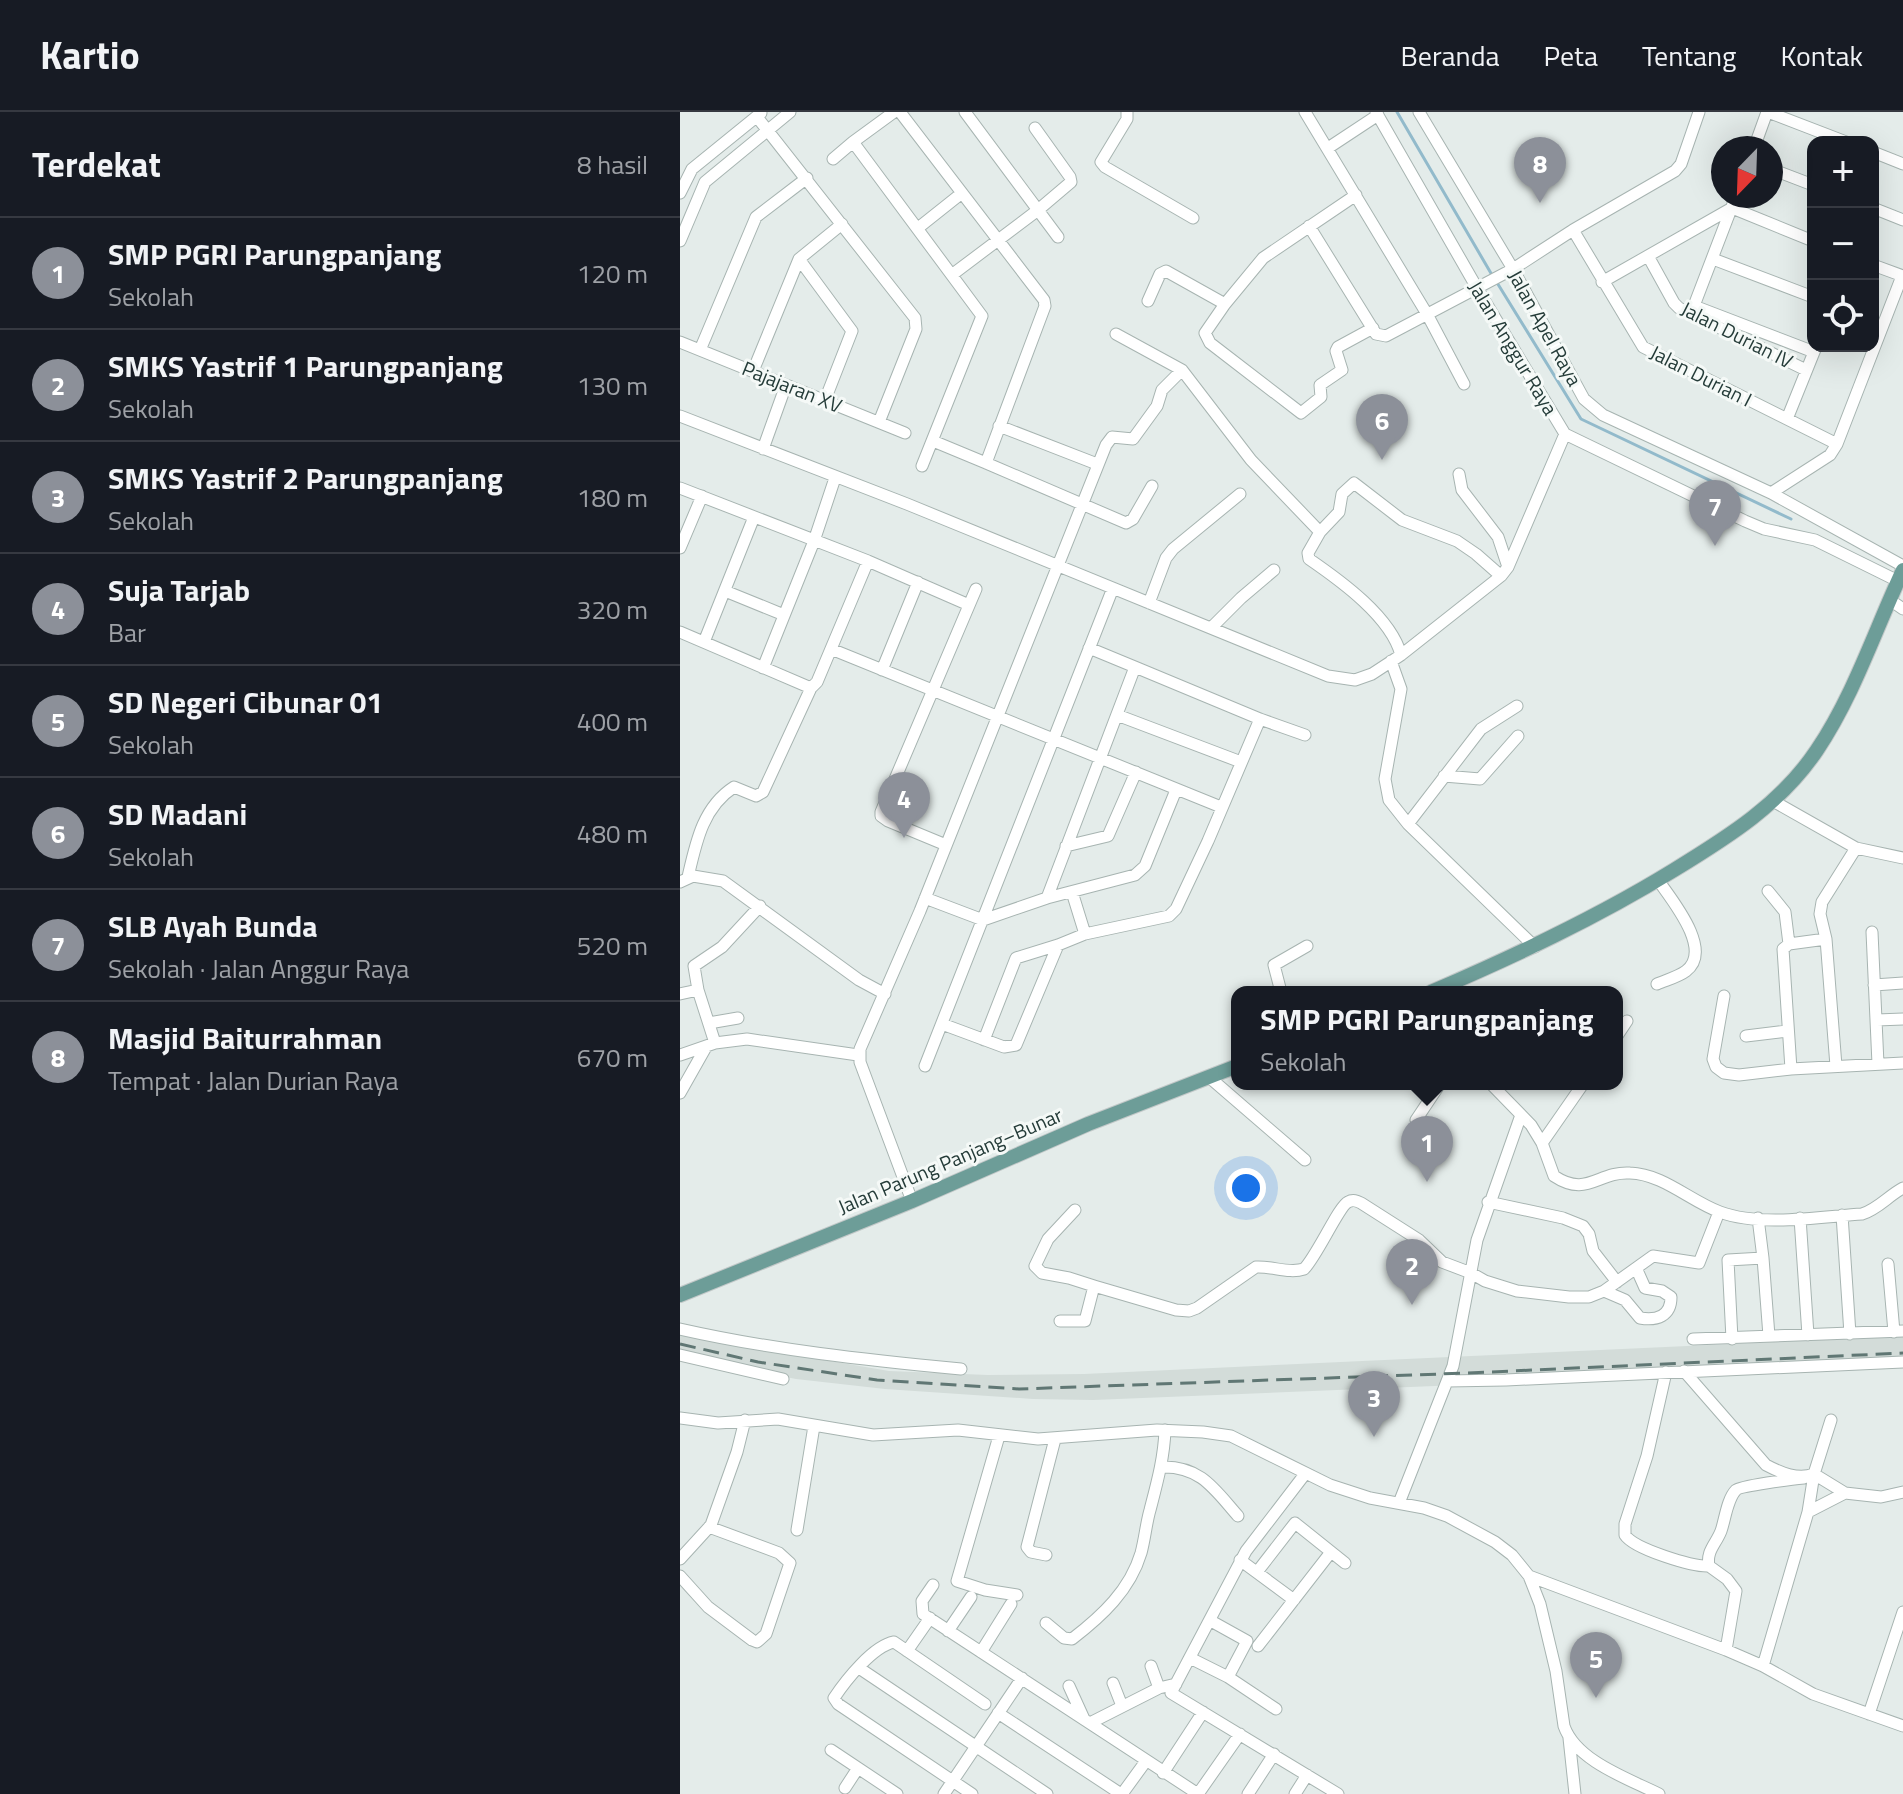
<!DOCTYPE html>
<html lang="id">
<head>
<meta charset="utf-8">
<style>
	body { margin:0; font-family:"Titillium Web",sans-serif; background:#242831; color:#f1f3f6 }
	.controls { position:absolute; right:24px; top:24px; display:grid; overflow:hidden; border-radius:16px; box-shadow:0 8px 32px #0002 }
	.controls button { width:72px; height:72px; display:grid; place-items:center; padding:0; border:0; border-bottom:2px solid #363941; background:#171b24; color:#f1f3f6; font:40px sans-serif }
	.compass { position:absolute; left:1031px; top:24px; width:72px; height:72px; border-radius:50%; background:#171b24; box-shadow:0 8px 32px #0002; rotate:203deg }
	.you { position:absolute; left:566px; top:1076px; width:28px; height:28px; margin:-20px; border:6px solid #fff; border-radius:50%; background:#1a73e8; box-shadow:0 0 0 12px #1a73e833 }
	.badge { display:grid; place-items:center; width:52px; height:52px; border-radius:50%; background:#8c9099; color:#fff; font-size:26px; font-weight:700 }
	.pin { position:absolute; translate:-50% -66px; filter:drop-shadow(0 2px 4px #0008) }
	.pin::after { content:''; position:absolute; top:42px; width:28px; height:24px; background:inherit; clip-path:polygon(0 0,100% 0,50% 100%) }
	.popup { position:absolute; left:551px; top:874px; width:392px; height:104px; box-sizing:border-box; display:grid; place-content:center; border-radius:16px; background:#171b24; filter:drop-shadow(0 2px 6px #0005); font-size:26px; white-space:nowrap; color:#9ea1a6 }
	.popup b { font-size:30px; color:#f1f3f6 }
	.popup::after { content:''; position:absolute; left:50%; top:100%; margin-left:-16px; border:16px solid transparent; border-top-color:#171b24 }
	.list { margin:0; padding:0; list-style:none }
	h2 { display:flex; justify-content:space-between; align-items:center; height:104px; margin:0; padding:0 32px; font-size:34px }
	h2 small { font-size:26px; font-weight:400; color:#9ea1a6 }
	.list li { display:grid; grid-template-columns:52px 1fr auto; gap:24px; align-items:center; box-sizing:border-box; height:112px; padding:0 32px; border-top:2px solid #363941 }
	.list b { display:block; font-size:30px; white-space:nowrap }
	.list p { margin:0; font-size:26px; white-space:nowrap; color:#9ea1a6 }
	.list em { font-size:26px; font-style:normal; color:#9ea1a6 }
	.icon { flex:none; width:44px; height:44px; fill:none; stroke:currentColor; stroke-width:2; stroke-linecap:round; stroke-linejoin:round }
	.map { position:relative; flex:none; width:1223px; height:1682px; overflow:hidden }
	header { display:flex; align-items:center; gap:48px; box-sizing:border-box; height:112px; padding:0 40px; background:#171b24; border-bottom:2px solid #363941 }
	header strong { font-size:38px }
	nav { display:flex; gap:44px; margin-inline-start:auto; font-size:28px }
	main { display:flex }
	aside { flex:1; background:#171b24 }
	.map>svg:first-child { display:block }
	.built { fill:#d3dcd9 }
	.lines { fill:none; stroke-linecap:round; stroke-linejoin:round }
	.stream { stroke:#92bacb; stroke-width:3 }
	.minor-casing { stroke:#a7b4b1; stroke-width:13 }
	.major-casing { stroke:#c2c8c8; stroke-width:16 }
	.minor { stroke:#fff; stroke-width:11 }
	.major { stroke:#6d9d98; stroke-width:14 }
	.rail { stroke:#607774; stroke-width:3; stroke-dasharray:16 8; stroke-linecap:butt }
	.labels { text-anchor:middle; stroke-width:6; stroke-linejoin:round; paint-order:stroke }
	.street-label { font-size:20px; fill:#253c39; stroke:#f5f9f7 }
</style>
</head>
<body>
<header>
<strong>Kartio</strong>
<nav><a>Beranda</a><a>Peta</a><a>Tentang</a><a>Kontak</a></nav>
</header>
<main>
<aside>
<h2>Terdekat<small>8 hasil</small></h2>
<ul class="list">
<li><span class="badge">1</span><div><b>SMP PGRI Parungpanjang</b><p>Sekolah</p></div><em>120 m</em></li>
<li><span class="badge">2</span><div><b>SMKS Yastrif 1 Parungpanjang</b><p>Sekolah</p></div><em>130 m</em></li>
<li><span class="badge">3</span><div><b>SMKS Yastrif 2 Parungpanjang</b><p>Sekolah</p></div><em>180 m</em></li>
<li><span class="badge">4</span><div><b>Suja Tarjab</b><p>Bar</p></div><em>320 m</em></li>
<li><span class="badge">5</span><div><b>SD Negeri Cibunar 01</b><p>Sekolah</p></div><em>400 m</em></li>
<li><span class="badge">6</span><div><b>SD Madani</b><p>Sekolah</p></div><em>480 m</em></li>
<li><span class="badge">7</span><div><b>SLB Ayah Bunda</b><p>Sekolah · Jalan Anggur Raya</p></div><em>520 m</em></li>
<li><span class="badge">8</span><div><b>Masjid Baiturrahman</b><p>Tempat · Jalan Durian Raya</p></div><em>670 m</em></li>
</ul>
</aside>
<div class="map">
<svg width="1223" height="1682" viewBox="0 0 1223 1682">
	<rect width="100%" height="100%" fill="#e4ecea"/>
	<!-- built -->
	<path class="built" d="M 0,1221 L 33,1229 L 209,1259 L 308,1263 L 404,1262 L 1223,1224 L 1223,1255 L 413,1288 L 353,1287 L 205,1277 L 116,1267 L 61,1256 L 0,1243 Z"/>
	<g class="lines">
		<!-- stream -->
		<path class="stream" d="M 717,0 L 812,163
			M 816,169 L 901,307 L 1111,407"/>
		<defs>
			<path id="minor" d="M 214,0 L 173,30 L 302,204 L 242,354
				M 220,0 L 364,188 L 365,194 L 306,351 L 253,329
				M 285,0 L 378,125
				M 447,0 L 447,7 L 421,50 L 425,55 L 513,106
				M 625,0 L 747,202 L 784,272
				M 696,0 L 797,176 L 885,322 L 1065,409 L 1084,417 L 1135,428 L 1218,469
				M 739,0 L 833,157 L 904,287 L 923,303 L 1091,381 L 1223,454
				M 1088,0 L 1166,30
				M 77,5 L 235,206 L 236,217 L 199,310
				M 648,36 L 698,3
				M 1074,36 L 1087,0
				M 1193,40 L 1223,52
				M 153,47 L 173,30
				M 1091,57 L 1133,73
				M 0,81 L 12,57 L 81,1
				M 1193,96 L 1223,108
				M 629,114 L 696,222 L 706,224 L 833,157 L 893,118 L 995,59 L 1001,52 L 1019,0
				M 238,116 L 282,81
				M 893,118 L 963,235 L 1157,332
				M 0,129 L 25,70 L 110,0
				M 968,144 L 994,191 L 999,196 L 1126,258
				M 119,147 L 172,219 L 145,288
				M 1033,147 L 1133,185
				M 1193,153 L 1223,164
				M 273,162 L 358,98 L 391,70 L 390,65 L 355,16
				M 922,170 L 1052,96 L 1133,129
				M 468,189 L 480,162 L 486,159 L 545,192 L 583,146 L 676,83
				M 545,192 L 525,221 L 530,231 L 621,301 L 641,285 L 640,273 L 662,258 L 656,239 L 658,235 L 693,216
				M 1014,194 L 1134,240
				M 1012,199 L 1056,84
				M 436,222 L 502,258 L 571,348 L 640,420 L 628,441 L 629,447 C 661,469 711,505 721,543
				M 0,230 L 225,321
				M 20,238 L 76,105 L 127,66
				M 73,259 L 119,147 L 162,112
				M 0,304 L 227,392 L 648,564 L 675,568 L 692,562 L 721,543 L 821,464 L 828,455 L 885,322
				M 1107,307 L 1136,235
				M 319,314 L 417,352
				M 83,337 L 106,273
				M 306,351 L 446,411 L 453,407 L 472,374
				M 779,362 L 782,378 L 818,425 L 828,455
				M 0,376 L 188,449 L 289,493
				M 1091,381 L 1150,343 L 1157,332 L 1222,164
				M 640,420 L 659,400 L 662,382 L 674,371 L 722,408 L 777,429 L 796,442 L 821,464
				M 0,436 L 22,384
				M 45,479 L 104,503
				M 1210,488 L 1223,497
				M 469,491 L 486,446 L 493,437 L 560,382
				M 532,515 L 561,486 L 594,458
				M 0,520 L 131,576
				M 24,530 L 74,405
				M 151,537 L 541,695
				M 711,549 L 721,577 L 705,667 L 709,688 L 728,712 L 855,835
				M 83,556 L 134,429 L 155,366
				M 202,558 L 238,470
				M 437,603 L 561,650
				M 580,607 L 625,623
				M 764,664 L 800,667 L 838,624
				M 1093,689 L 1176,736 L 1223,746
				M 728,712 L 801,617 L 837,594
				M 266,733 L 208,709 L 201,704 L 201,700 L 296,477
				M 386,734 L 428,724 L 456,660
				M 8,765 C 16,730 23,695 54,675 L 76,684 L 83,680 L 131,576 L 137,570 L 188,449
				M 0,770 L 13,764 L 43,769 L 179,868 L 205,882
				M 1088,779 L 1105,800 L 1109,832
				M 392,780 L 405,822
				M 245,786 L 303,808 L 367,786 L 455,763 L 465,754 L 496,678
				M 367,786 L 455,555 L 409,536
				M 1192,820 L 1198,952
				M 977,872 C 986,868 998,865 1006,859 C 1034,838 991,787 978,768
				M 1194,873 L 1223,871
				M 18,878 L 14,854 L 42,835 L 80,794
				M 601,880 L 594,853 L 627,834
				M 0,882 L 18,878 L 35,931
				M 1044,884 L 1033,947 L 1036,955 L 1044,961 L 1059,963 L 1111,957 L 1223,951
				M 1197,908 L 1223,907
				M 29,911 L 58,906
				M 262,912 L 324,935 L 336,933 L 378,833
				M 937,924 L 947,909
				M 1066,924 L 1107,919
				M 304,928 L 336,846 L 378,833 L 405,822 L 489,804 L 496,797 L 528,729 L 580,607 L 455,555
				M 0,943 L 35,931 L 67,927 L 178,943
				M 245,954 L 433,476
				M 1156,954 L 1146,827 L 1140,802 L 1142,790 L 1176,736
				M 1111,957 L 1103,837 L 1109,832 L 1146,827
				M 529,965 L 625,1048
				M 811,972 L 851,1013 L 862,1031 L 874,1064 C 907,1086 918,1059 950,1061 C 983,1062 1010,1089 1040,1100 C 1080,1115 1139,1105 1182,1102 C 1198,1097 1208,1084 1223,1076
				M 0,981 L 26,935
				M 736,1008 L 760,972
				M 862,1031 L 903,972
				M 232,1089 L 180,950 L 180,937 L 240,799 L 426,333 L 432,325 L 453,327 L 477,294 L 482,278 L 502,258
				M 808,1090 L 883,1106 L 903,1114 L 909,1122 L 913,1139 L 937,1170
				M 1162,1103 L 1170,1222
				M 1078,1106 L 1083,1146 L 1089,1224
				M 1120,1106 L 1128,1223
				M 1208,1152 L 1214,1220
				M 414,1174 L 496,1198 L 509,1199 L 517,1196 L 576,1155 C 592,1154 609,1162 624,1157 C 637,1144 659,1094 668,1090 C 673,1087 677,1089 681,1091 L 739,1128 L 762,1150 L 791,1161 L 805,1169 L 837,1179 L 889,1185 L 909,1185 L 924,1179 L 973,1144 L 1019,1151 L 1039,1100
				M 924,1179 L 945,1188 L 960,1206 C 977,1209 991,1204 991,1185 L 982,1179 L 965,1176 L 957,1158
				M 380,1209 L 405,1209 L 414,1174 L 389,1166 L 362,1161 L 355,1154 L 368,1127 L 395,1098
				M 0,1217 C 93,1238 186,1248 281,1257
				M 1013,1227 L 1223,1219
				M 1052,1227 L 1048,1148 L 1083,1146
				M 0,1243 L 103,1267
				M 1004,1259 L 1086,1353 C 1101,1361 1118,1368 1134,1362 L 1165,1381
				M 986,1260 L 967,1344 L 945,1412 L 945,1423 C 954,1437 1013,1455 1029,1454
				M 767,1269 L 826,1268 L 1223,1250
				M 0,1306 L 38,1311 L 98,1307 L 193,1323 L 278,1318 L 358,1327 L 477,1318 L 523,1320 L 551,1324 L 650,1373 L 690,1386 L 744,1396 L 767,1404 L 815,1430 L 832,1443 L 849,1464 L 860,1492 L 876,1559 L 884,1614 C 896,1649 949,1667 979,1682
				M 319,1324 L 277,1469 L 305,1478 L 337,1483
				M 482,1355 C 521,1354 535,1378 558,1404
				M 625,1362 L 566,1439 L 491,1581 L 658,1682
				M 719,1391 L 773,1254 L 797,1128 L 841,1003
				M 1128,1400 L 1165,1381 L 1201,1385 L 1223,1380
				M 117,1418 L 134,1314
				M 366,1443 L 351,1440 L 347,1435 L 375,1327
				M 0,1447 L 31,1413 L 57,1340 L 65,1308
				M 560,1448 L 614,1488
				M 577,1460 L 615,1411 L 665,1451
				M 0,1464 L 28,1495 L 72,1528 L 77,1530 L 86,1522 L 110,1451 L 99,1441 L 29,1415
				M 849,1464 L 1046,1538 L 1083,1554 L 1133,1582 L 1223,1614
				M 253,1473 L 242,1489 L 243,1502 L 518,1682
				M 531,1509 L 567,1529 L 548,1565
				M 366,1511 L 384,1526 L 392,1527 C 422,1504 450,1478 461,1441 C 465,1426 466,1412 470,1398 C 477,1371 484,1346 485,1318
				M 268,1519 L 291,1485
				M 578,1534 L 651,1440
				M 1046,1538 L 1056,1479 L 1047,1467 L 1029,1454 C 1026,1439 1036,1432 1041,1419 C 1045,1408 1047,1387 1056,1378 C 1060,1374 1113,1367 1124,1366
				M 227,1539 L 250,1506
				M 301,1540 L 331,1492
				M 510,1546 L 548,1565 L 596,1597
				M 471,1554 L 479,1576
				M 1083,1554 L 1128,1400 L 1134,1362 L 1151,1308
				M 179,1556 L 367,1682
				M 433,1571 L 442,1594
				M 389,1574 L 404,1607
				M 318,1601 L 441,1682
				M 1189,1602 L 1223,1500
				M 410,1611 L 479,1576 L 496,1572
				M 889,1626 L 895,1682
				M 151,1638 L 217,1682
				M 483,1661 L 523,1600
				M 165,1676 L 178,1656
				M 264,1682 L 342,1566
				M 292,1682 L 158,1592 L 154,1586 C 166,1568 193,1534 214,1530 L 305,1592
				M 442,1682 L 466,1649
				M 518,1682 L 560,1622
				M 568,1682 L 594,1642
				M 615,1682 L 627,1663"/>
			<path id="major" d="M 751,880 C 835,844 916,806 994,758 C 1048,725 1101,692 1137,638 C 1174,583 1195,518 1223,458
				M 0,1183 L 232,1089 L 408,1012 L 557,954"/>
		</defs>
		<!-- minor casing -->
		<use href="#minor" class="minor-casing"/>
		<!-- major casing -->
		<use href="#major" class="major-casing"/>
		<!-- minor -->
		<use href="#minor" class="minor"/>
		<!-- major -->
		<use href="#major" class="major"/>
		<!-- rail -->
		<path class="rail" d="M 0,1232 L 78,1250 L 197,1268 L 339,1277 L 788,1261 L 1223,1241"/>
	</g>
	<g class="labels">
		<!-- street labels -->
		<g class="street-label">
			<text transform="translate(865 216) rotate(61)" y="7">Jalan Apel Raya</text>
			<text transform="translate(1057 223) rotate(27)" y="7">Jalan Durian IV</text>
			<text transform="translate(833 236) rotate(59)" y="7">Jalan Anggur Raya</text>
			<text transform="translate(1021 264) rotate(27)" y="7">Jalan Durian I</text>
			<text transform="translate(112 275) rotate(22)" y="7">Pajajaran XV</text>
			<text transform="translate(270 1049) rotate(-23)" y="7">Jalan Parung Panjang–Bunar</text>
		</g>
	</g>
</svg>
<div class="controls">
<button>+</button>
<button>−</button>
<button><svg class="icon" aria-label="locate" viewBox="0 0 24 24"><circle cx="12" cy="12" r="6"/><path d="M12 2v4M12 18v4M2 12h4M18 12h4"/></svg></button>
</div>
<svg class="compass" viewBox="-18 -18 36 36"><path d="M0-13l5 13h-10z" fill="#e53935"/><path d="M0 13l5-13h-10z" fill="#9ea1a6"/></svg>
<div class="you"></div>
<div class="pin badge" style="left:747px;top:1070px">1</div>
<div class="popup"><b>SMP PGRI Parungpanjang</b>Sekolah</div>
<div class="pin badge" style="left:732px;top:1193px">2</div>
<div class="pin badge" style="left:694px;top:1325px">3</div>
<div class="pin badge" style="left:224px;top:726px">4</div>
<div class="pin badge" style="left:916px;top:1586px">5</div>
<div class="pin badge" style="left:702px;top:348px">6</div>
<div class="pin badge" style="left:1035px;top:434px">7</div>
<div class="pin badge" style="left:860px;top:91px">8</div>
</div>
</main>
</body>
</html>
